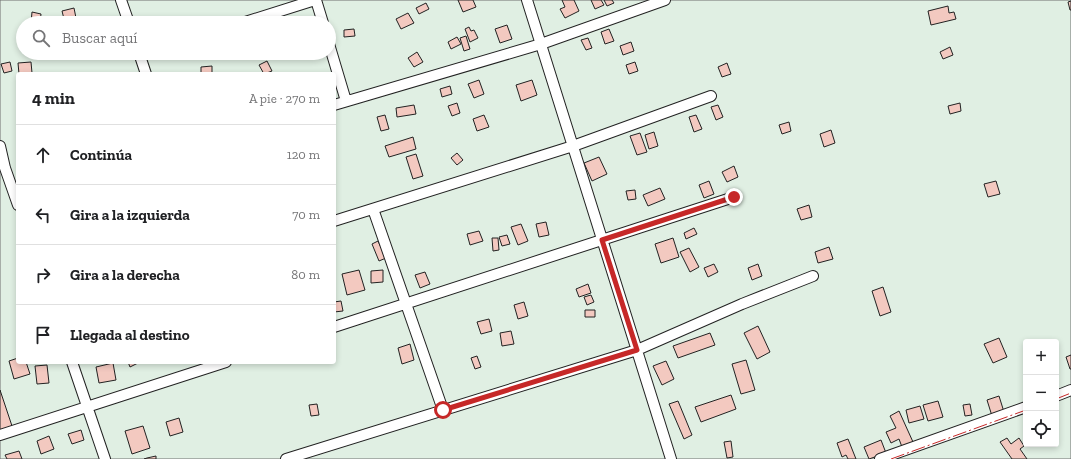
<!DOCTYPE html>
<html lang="es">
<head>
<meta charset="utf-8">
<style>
	body { margin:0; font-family:"Zilla Slab",serif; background:#f6f6f6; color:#202124 }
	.controls { position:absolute; right:12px; bottom:12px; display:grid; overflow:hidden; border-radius:4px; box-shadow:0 2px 6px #0003 }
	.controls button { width:36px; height:36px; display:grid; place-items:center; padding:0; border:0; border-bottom:1px solid #e0e0e0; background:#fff; color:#202124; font:20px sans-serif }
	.stop { position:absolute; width:12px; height:12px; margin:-9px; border:3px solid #c62828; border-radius:50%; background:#fff }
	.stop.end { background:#c62828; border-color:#fff; box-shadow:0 1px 4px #0008 }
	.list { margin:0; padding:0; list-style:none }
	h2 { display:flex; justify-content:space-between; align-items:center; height:52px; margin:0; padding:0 16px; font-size:17px }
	h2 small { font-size:13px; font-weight:400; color:#757577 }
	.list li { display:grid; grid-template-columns:26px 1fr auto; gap:12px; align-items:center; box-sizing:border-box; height:60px; padding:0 16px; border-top:1px solid #e0e0e0 }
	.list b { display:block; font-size:15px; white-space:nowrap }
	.list em { font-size:13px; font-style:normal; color:#757577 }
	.icon { flex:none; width:22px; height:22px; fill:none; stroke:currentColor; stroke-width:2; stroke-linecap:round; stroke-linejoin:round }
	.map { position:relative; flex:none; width:1071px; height:459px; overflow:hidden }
	.search { position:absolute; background:#fff; box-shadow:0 2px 6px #0003; left:16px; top:16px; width:320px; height:44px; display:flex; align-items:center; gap:10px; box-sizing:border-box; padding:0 14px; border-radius:22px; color:#757577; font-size:15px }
	.panel { position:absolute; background:#fff; box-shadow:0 2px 6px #0003; left:16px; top:72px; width:320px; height:292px; border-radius:4px }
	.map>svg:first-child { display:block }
	.green { fill:#e0efe3; stroke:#6f6f6f; fill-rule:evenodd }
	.building { fill:#f3c9c0; stroke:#222 }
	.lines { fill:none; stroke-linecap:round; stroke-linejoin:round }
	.minor-casing { stroke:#222; stroke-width:12 }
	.minor { stroke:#fff; stroke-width:10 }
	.power { stroke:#c62828; stroke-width:1; stroke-dasharray:14 3 2 3; stroke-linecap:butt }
	.route { stroke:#c62828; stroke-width:5 }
</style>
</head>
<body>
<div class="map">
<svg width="1071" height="459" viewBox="0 0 1071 459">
	<rect width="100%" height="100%" fill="#fff"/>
	<!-- green -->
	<path class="green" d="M 0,0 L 1071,0 L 1071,459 L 0,459 ZM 23,23 L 329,23 L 329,53 L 23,53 ZM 18,74 L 334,74 L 334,362 L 18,362 ZM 1026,342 L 1056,342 L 1056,444 L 1026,444 Z"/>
	<!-- building -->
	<path class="building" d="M 458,0 L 473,0 L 476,7 L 463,12 Z
		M 562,0 L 574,0 L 579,11 L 565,18 L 560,9 L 565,7 Z
		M 591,0 L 601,0 L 604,5 L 595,9 Z
		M 604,0 L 612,0 L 614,3 L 607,6 Z
		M 1071,1 L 1071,10 L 1070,10 L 1068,2 Z
		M 426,3 L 429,9 L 419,14 L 416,8 Z
		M 948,6 L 949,13 L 954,12 L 956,19 L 931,25 L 928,11 Z
		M 74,8 L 77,23 L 65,23 L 62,11 Z
		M 32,12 L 41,14 L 40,23 L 31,23 Z
		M 408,13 L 414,23 L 401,29 L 396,19 Z
		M 507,25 L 512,39 L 500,43 L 495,29 Z
		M 469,27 L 471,31 L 474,30 L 478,38 L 470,42 L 465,29 Z
		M 354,29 L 355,36 L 344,37 L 344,30 Z
		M 609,29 L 614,41 L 605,44 L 601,32 Z
		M 466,36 L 470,49 L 464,51 L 460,38 Z
		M 457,37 L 461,44 L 451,49 L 448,42 Z
		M 588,38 L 592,48 L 586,50 L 581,40 Z
		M 631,42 L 634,51 L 623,55 L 620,46 Z
		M 950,47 L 953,55 L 943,59 L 940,52 Z
		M 417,52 L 423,62 L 414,67 L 408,58 Z
		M 232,53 L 242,53 L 243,56 L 234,59 Z
		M 267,61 L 272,71 L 264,74 L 259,65 Z
		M 10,62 L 12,71 L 4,73 L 1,64 Z
		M 31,62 L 32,73 L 19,74 L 18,63 Z
		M 635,62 L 638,71 L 629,74 L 626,65 Z
		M 727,63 L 731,74 L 722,77 L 718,67 Z
		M 212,66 L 212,74 L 201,74 L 201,67 Z
		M 479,80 L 484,94 L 474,98 L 468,84 Z
		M 532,80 L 537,95 L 521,101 L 516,85 Z
		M 450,86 L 452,94 L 442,97 L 440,89 Z
		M 457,103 L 460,113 L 452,116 L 448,106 Z
		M 960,103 L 961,111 L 950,114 L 948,106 Z
		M 414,105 L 416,114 L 397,117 L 396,108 Z
		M 718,105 L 723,117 L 716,120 L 711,107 Z
		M 385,115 L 389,129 L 381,131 L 377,117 Z
		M 484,115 L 489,127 L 477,131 L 473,119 Z
		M 696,115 L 702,129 L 694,132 L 689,117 Z
		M 789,122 L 791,131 L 782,134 L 779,125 Z
		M 831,130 L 835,143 L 824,147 L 820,134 Z
		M 654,132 L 658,146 L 649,149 L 645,135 Z
		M 640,133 L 647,152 L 637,155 L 630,136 Z
		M 413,137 L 416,149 L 389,157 L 385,146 Z
		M 457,153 L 463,160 L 457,165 L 451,158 Z
		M 416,154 L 423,176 L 413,179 L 406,157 Z
		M 599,157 L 607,174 L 592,181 L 584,163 Z
		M 734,166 L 738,177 L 727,182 L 722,172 Z
		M 709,181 L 714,194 L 704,198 L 699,185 Z
		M 996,181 L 1000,194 L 988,197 L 984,184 Z
		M 660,188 L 665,199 L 648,206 L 643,195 Z
		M 635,190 L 636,199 L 628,200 L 626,191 Z
		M 809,205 L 812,217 L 801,220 L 797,209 Z
		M 546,222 L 549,235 L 539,237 L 536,224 Z
		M 521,224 L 528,241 L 518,245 L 511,227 Z
		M 694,228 L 697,234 L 686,239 L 684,233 Z
		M 479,231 L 483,241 L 470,245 L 467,234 Z
		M 507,235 L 510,244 L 502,246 L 499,237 Z
		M 492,238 L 498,238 L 499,250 L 493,251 Z
		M 673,238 L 679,257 L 661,263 L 655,244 Z
		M 378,241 L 386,258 L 379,261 L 372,244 Z
		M 829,247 L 833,259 L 818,263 L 815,252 Z
		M 689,248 L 699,267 L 690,272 L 680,252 Z
		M 714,264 L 718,272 L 708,277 L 704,268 Z
		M 758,264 L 762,276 L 752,280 L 748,268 Z
		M 359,270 L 365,290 L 347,295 L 342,274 Z
		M 383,270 L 383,282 L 371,283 L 371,271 Z
		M 425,272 L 430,284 L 420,288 L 415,275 Z
		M 588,284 L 591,293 L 579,297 L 576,289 Z
		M 883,287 L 891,312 L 880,316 L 872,291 Z
		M 591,295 L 594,302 L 587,305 L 584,297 Z
		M 341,301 L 343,311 L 334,312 L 334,302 Z
		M 524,302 L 528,316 L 518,319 L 514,305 Z
		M 585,310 L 595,310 L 595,317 L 585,317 Z
		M 489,319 L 492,331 L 481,334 L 477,322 Z
		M 758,326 L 770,352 L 757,359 L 744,333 Z
		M 511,331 L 514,344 L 502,346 L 500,333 Z
		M 710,333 L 715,345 L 678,358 L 673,346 Z
		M 999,338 L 1007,357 L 993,363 L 984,344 Z
		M 410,344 L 414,360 L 402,364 L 398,348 Z
		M 1071,355 L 1071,369 L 1070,369 L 1066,357 Z
		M 477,356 L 481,367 L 475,369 L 471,358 Z
		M 18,358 L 18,362 L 26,362 L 30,374 L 14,379 L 9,361 Z
		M 746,360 L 755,390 L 741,394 L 732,364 Z
		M 666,361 L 674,379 L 662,385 L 653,366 Z
		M 128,362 L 140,362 L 130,367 Z
		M 113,363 L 116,380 L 99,383 L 96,367 Z
		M 47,365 L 49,383 L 37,384 L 35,366 Z
		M 0,390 L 12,426 L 0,430 Z
		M 731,395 L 736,409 L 701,422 L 695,407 Z
		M 999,396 L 1004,412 L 992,416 L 987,400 Z
		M 678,401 L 692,435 L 684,439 L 669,404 Z
		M 938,401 L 943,417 L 928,421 L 923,405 Z
		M 317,404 L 319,415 L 311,416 L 309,405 Z
		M 970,404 L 972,415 L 965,416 L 963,405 Z
		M 920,406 L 924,419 L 909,423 L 906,410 Z
		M 899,411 L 913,442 L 902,447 L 899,439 L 891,443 L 886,432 L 896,428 L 890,416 Z
		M 179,418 L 183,432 L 170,436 L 166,422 Z
		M 143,426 L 150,448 L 132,454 L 125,431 Z
		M 81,430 L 84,440 L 72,444 L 68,434 Z
		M 49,436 L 54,449 L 41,454 L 37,441 Z
		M 1007,438 L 1011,444 L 1019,438 L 1024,446 L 1020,449 L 1027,459 L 1012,459 L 1000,442 Z
		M 848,439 L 856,459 L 848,459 L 846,455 L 842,457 L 837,443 Z
		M 881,440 L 886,453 L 869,459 L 864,447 Z
		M 731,441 L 733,457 L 727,458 L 724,442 Z
		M 19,451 L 22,459 L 7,459 L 5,455 Z
		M 156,456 L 156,459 L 144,459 L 147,458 Z"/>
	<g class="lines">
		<defs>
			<path id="minor" d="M 121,0 L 129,23
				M 316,0 L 323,23
				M 527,0 L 671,459
				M 242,23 L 315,0
				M 329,44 L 346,101
				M 139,53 L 146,74
				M 334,105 L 541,44 L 665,0
				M 0,146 L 5,168 L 18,205
				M 373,209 L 443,410
				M 334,221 L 573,146 L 711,96
				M 334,327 L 734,197
				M 72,362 L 105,459
				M 1056,396 L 1071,390
				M 0,435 L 226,362
				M 286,459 L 637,350 L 742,304 L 813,276
				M 880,459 L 1026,407"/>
		</defs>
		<!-- minor casing -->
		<use href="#minor" class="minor-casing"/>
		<!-- minor -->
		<use href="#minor" class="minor"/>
		<!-- power -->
		<path class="power" d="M 1056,399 L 1071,393
			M 891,459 L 1026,410"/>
	</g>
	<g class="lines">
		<!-- route -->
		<path class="route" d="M 443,410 L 637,350 L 602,240 L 734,197"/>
	</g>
</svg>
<div class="controls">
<button>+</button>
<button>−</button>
<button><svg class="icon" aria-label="locate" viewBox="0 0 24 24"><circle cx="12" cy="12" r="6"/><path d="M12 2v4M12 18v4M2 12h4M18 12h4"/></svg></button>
</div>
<div class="stop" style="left:443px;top:410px"></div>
<div class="stop end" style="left:734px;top:197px"></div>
<div class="search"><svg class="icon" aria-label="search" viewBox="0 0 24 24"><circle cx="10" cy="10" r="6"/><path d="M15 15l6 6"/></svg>Buscar aquí</div>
<section class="panel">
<h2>4 min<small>A pie · 270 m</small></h2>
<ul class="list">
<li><svg class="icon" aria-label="ahead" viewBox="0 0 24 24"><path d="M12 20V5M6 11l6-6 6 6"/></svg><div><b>Continúa</b></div><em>120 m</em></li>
<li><svg class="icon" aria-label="left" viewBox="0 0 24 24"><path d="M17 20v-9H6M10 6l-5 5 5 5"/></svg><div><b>Gira a la izquierda</b></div><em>70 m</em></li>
<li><svg class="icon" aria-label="right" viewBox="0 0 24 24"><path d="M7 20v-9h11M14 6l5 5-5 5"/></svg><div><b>Gira a la derecha</b></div><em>80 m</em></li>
<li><svg class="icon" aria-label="arrive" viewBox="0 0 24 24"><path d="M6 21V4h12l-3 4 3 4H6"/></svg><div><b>Llegada al destino</b></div></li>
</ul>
</section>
</div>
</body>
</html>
